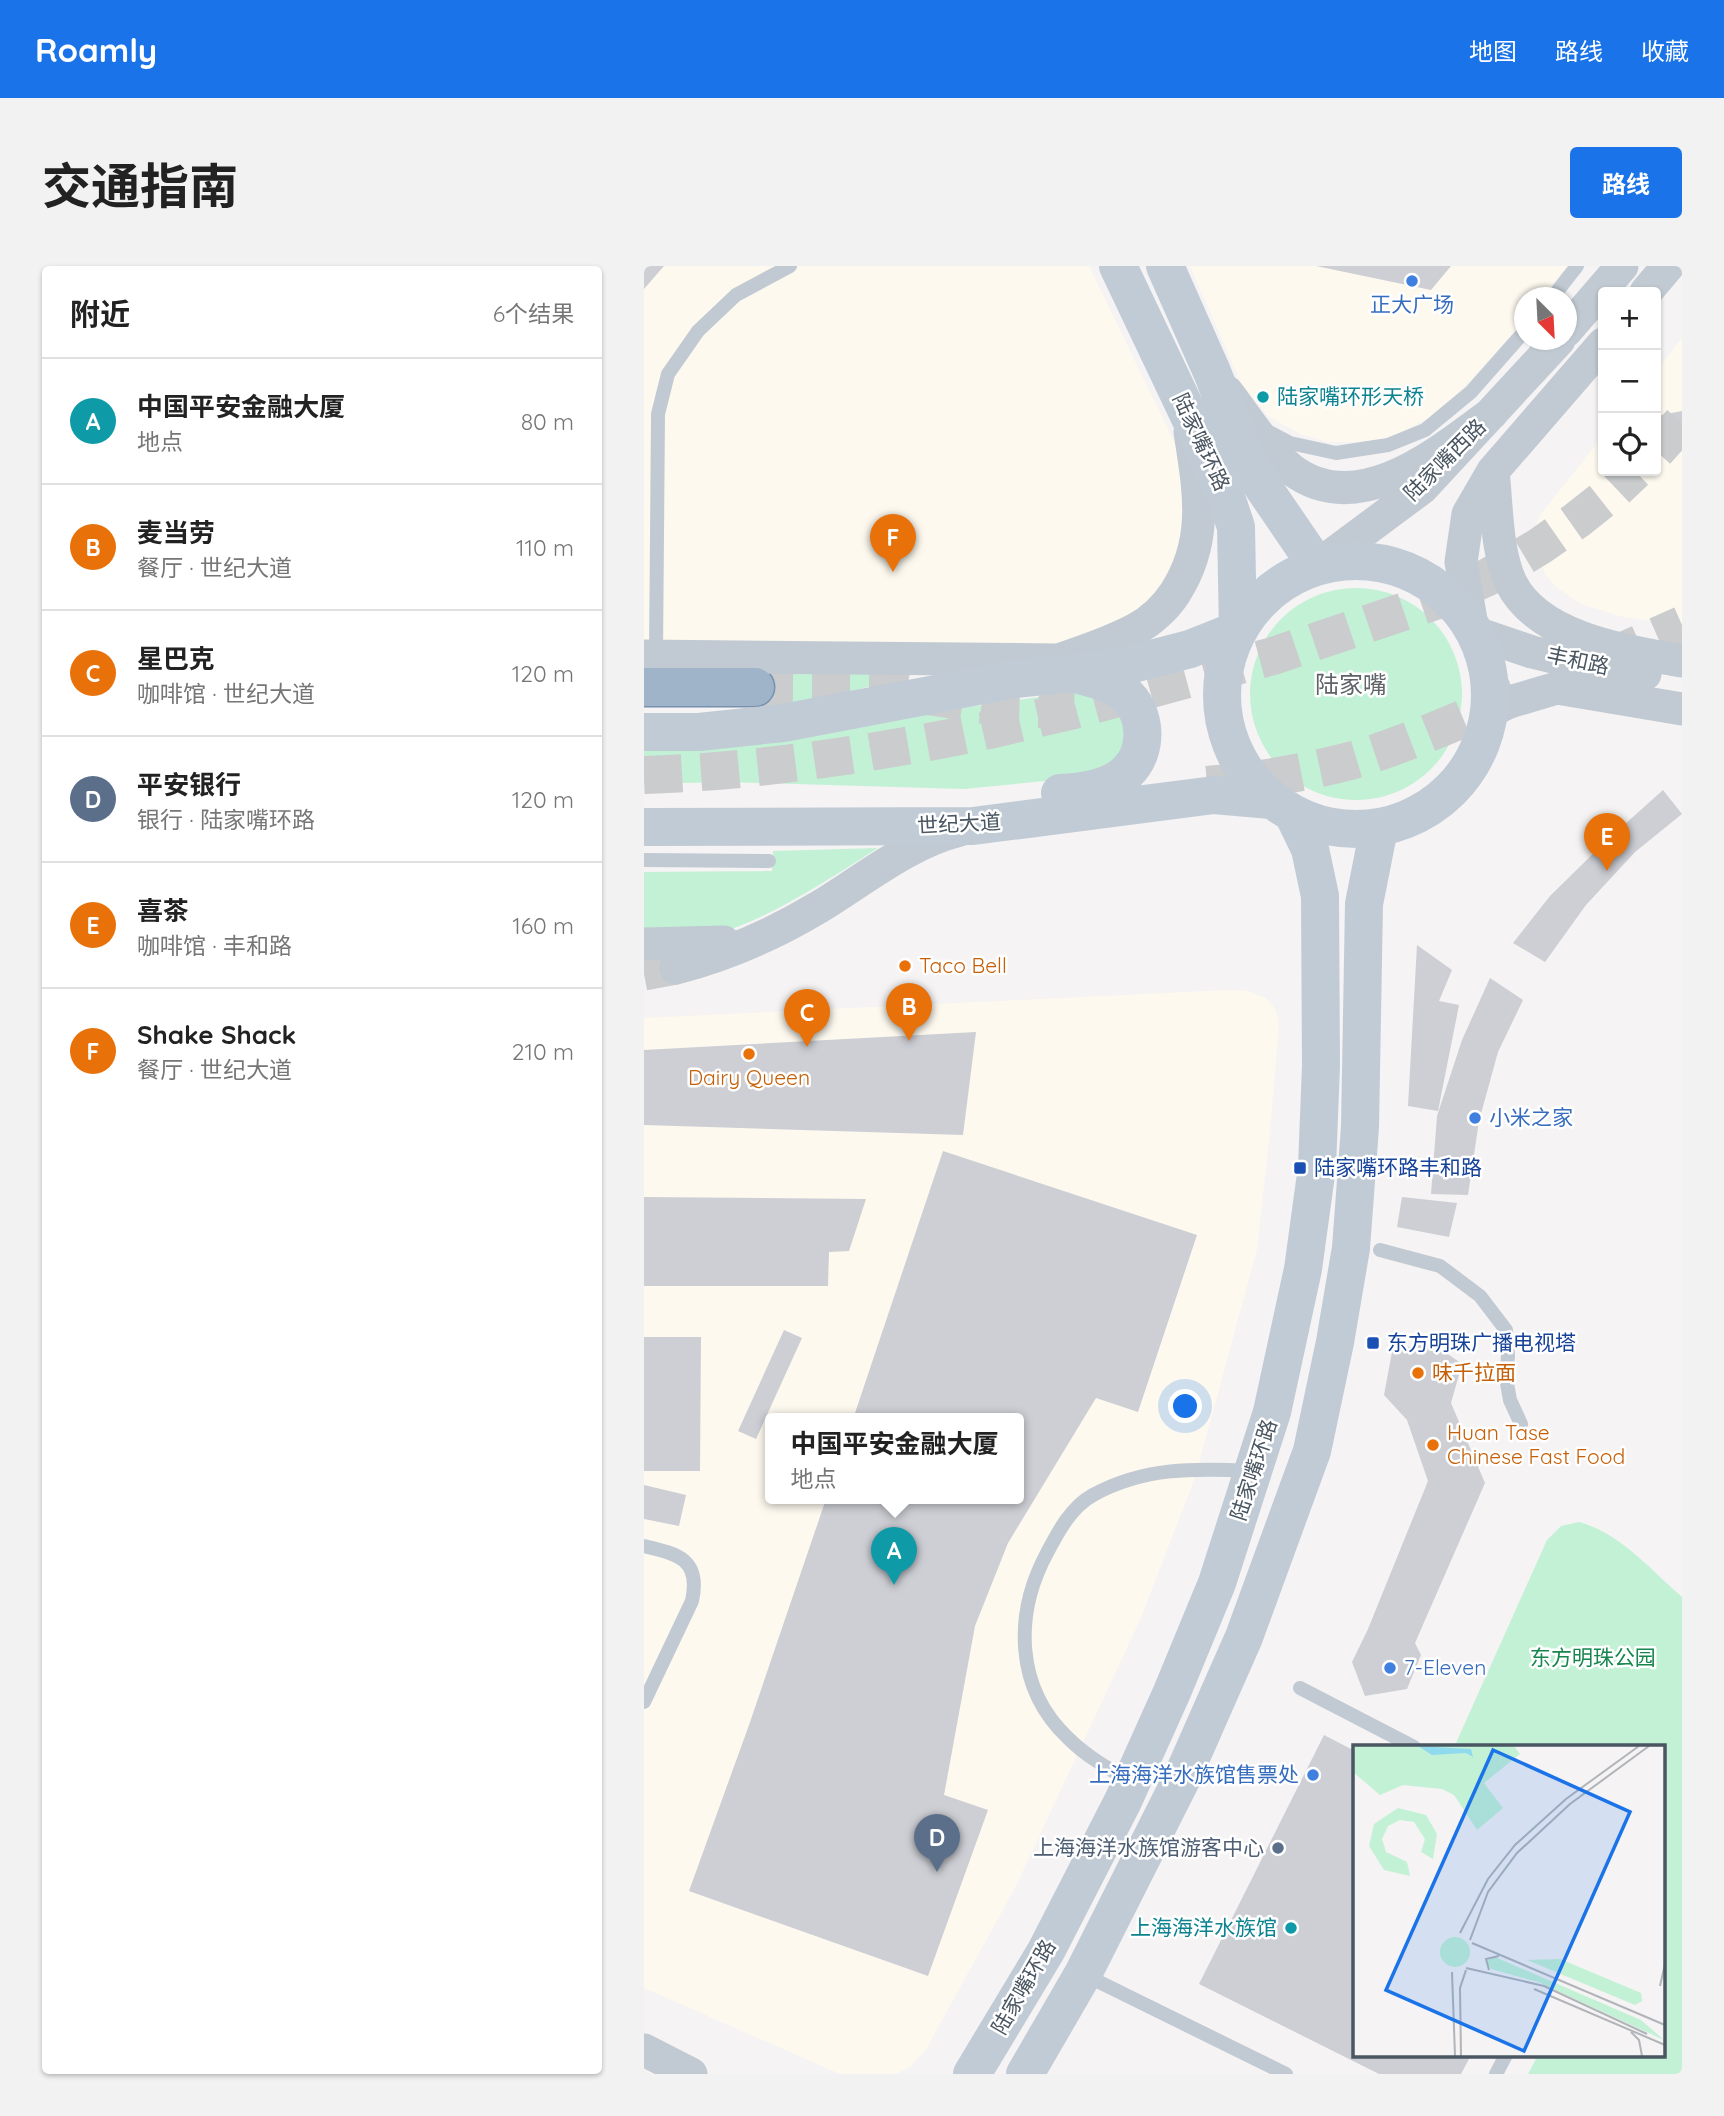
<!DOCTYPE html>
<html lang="zh">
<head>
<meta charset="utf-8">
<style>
	body { margin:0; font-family:Quicksand,"Noto Sans SC",sans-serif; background:#f2f2f2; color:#222 }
	.controls { position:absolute; right:21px; top:21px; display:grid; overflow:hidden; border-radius:7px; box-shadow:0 2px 5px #0004 }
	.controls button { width:63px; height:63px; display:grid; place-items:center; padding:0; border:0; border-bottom:2px solid #e0e0e0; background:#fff; color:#222; font:35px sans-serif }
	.compass { position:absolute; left:870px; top:21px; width:63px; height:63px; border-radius:50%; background:#fff; box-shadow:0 2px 5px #0004; rotate:156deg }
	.you { position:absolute; left:542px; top:1141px; width:24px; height:24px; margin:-18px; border:5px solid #fff; border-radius:50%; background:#1a73e8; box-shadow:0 0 0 10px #1a73e833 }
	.badge { display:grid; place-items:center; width:46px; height:46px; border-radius:50%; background:#1a73e8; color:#fff; font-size:23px; font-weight:700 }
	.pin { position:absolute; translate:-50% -58px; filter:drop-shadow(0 2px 4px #0008) }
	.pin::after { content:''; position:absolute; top:37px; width:24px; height:21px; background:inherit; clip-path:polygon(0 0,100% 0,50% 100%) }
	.popup { position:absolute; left:121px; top:1147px; width:259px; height:91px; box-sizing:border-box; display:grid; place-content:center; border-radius:7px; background:#fff; filter:drop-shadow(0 2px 5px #0005); font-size:23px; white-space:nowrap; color:#767676 }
	.popup b { font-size:26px; color:#222 }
	.popup::after { content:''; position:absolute; left:50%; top:100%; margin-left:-14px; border:14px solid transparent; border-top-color:#fff }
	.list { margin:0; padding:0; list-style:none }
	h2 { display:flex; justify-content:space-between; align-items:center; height:91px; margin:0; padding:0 28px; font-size:30px }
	h2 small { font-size:23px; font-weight:400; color:#767676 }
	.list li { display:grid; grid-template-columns:46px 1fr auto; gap:21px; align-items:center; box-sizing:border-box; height:126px; padding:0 28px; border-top:2px solid #e0e0e0 }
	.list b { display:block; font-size:26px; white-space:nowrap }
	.list p { margin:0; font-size:23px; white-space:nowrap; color:#767676 }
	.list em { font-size:23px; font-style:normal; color:#767676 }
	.icon { flex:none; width:38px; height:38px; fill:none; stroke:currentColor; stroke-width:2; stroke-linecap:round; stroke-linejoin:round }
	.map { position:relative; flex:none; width:1038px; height:1808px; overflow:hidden; border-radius:7px }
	header { display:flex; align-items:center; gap:42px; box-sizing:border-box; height:98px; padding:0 35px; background:#1a73e8; color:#fff }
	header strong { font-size:33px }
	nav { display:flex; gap:38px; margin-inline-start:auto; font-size:24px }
	.intro { display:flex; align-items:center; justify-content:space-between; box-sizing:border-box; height:168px; padding:0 42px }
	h1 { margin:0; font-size:49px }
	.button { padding:18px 32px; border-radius:7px; background:#1a73e8; color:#fff; font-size:24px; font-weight:700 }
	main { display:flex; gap:42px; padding:0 42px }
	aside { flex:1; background:#fff; border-radius:7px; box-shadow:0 2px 5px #0004 }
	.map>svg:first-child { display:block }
	.commercial { fill:#fdf9ef; fill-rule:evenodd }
	.green { fill:#c3f1d5 }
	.building { fill:#cdcfd5 }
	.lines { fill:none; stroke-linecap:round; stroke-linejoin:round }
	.tertiary-tunnel { stroke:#caccce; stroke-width:33; stroke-dasharray:33 17; stroke-linecap:butt }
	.primary-tunnel { stroke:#caccce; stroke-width:38; stroke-dasharray:38 19; stroke-linecap:butt }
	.trunk-tunnel { stroke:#caccce; stroke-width:38; stroke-dasharray:38 19; stroke-linecap:butt }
	.trunk-casing { stroke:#7690ad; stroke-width:41 }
	.service { stroke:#c1cad2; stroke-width:14 }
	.tertiary { stroke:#c1cad2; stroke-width:33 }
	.secondary { stroke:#c1cbd6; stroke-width:38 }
	.trunk { stroke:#9fb4c9; stroke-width:38 }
	.shop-dot { fill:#3f7fe0; stroke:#fff; stroke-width:2.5 }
	.culture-dot { fill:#0f9aa8; stroke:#fff; stroke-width:2.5 }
	.food-dot { fill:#e8710a; stroke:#fff; stroke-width:2.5 }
	.transit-dot { fill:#1a4fb4; stroke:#fff; stroke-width:2.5 }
	.service-dot { fill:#5c6f8a; stroke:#fff; stroke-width:2.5 }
	.labels { text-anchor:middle; stroke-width:5; stroke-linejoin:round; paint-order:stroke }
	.shop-label { font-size:21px; fill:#366cbe; stroke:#fff; text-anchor:start }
	.culture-label { font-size:21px; fill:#0d838f; stroke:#fff; text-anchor:start }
	.street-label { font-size:21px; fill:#4a5661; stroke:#fff }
	.food-label { font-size:21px; fill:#c56008; stroke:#fff; text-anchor:start }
	.transit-label { font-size:21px; fill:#164399; stroke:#fff; text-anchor:start }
	.park-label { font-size:21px; fill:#17864f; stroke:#fff }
	.service-label { font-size:21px; fill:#4e5e75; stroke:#fff; text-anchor:end }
	.quarter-label { font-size:24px; fill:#5f6368; stroke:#fff }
	.inset-road { fill:none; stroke:#b1b4b9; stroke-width:2 }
	.view { fill:#1a73e8; fill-opacity:0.15; stroke:#1a73e8; stroke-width:3.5 }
	.inset-edge { fill:none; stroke:#4a5661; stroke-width:3.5 }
</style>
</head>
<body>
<header>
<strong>Roamly</strong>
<nav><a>地图</a><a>路线</a><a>收藏</a></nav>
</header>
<div class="intro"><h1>交通指南</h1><a class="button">路线</a></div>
<main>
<aside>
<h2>附近<small>6个结果</small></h2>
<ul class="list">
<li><span class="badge" style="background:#0f9aa8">A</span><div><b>中国平安金融大厦</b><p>地点</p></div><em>80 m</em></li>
<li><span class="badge" style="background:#e8710a">B</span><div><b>麦当劳</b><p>餐厅 · 世纪大道</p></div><em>110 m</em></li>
<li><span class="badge" style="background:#e8710a">C</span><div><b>星巴克</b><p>咖啡馆 · 世纪大道</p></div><em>120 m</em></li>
<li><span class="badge" style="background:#5c6f8a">D</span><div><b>平安银行</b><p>银行 · 陆家嘴环路</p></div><em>120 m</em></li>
<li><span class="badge" style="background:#e8710a">E</span><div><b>喜茶</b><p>咖啡馆 · 丰和路</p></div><em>160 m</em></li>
<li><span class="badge" style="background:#e8710a">F</span><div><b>Shake Shack</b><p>餐厅 · 世纪大道</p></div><em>210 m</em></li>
</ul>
</aside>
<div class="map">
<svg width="1038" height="1808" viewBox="0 0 1038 1808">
	<rect width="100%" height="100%" fill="#f5f3f3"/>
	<!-- commercial -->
	<path class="commercial" d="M 0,0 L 445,0 L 538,192 L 543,283 L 498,352 L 421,384 L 0,385 Z
		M 546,0 L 923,0 L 898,31 L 880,32 L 880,54 L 873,63 L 821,120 L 785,152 L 744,173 L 711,176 L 683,176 L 656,168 L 624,150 L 597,117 Z
		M 1038,72 L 1038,360 L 975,350 L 937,338 L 912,321 L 901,307 L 892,288 L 889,275 L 891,262 L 896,249 L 959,170 L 959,205 L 1012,205 L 1012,105 Z
		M 583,724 L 605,725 L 622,732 L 632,744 L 635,759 L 625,875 L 613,983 L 551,1212 L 496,1354 L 372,1620 L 281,1785 L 266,1801 L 252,1808 L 196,1808 L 0,1722 L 0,752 ZM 126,1153 L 374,1153 L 374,1233 L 126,1233 Z"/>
	<!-- green -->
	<path class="green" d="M606 428a106 106 0 1 1 212 0a106 106 0 1 1-212 0Z
		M 118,398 L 239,406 L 238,417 L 141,443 L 120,443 Z
		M 437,425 L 479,437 L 489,461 L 475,498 L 441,511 L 320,523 L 81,516 L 0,518 L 0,477 L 227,455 Z
		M 234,582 C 183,614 132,649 74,668 C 51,676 24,677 0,681 L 0,606 L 128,605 L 129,585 Z
		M 935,1256 C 976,1267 1007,1304 1038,1331 L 1038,1808 L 884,1808 L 894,1789 L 1019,1789 L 1019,1481 L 820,1481 L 812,1477 L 903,1274 L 917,1260 Z"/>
	<!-- building -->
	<path class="building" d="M 0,0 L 20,0 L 0,23 Z
		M 672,0 L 807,0 L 787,24 Z
		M 1038,145 L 1038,168 L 1016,171 L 1012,160 L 1012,150 Z
		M 1019,524 L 1038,548 L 991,586 L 942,639 L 901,696 L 869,677 L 906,630 L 961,576 Z
		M 773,679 L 808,704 L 795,735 L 815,739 L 794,845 L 764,840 Z
		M 846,712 L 879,734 L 854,786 L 835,855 L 824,929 L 787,928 L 793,850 L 818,774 Z
		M 332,766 L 319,869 L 0,859 L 0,784 Z
		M 299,885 L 553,969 L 494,1146 L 452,1132 L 364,1277 L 331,1360 L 300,1529 L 344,1544 L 284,1710 L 45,1625 L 105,1459 L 182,1233 L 374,1233 L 374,1153 L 209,1153 Z
		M 0,931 L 222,933 L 205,985 L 185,986 L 184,1020 L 0,1020 Z
		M 758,931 L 813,937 L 805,971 L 753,961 Z
		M 140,1064 L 158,1072 L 112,1173 L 94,1165 Z
		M 0,1071 L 57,1071 L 56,1205 L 0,1205 Z
		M 785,1075 L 818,1098 L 807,1137 L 841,1217 L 771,1377 L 777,1389 L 763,1423 L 721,1430 L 708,1396 L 724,1363 L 784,1215 L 763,1154 L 740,1129 L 748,1086 Z
		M 0,1219 L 42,1229 L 35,1260 L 0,1253 Z
		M 680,1469 L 711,1485 L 711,1789 L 827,1789 L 817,1808 L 735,1808 L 555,1718 Z"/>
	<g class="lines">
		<!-- tertiary-tunnel -->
		<path class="tertiary-tunnel" d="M 0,708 L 32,702"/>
		<!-- primary-tunnel -->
		<path class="primary-tunnel" d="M 0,509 C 99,506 198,492 295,474 C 341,466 385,454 430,444"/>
		<!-- trunk-tunnel -->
		<path class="trunk-tunnel" d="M 1012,185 L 1038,156
			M 961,393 L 1038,359
			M 111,421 L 235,422 L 360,442 L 430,444 L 629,390 L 794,334 L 846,310 L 896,280 L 933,254 L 971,224 L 991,205
			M 563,519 C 611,515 659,507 706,495 C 764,478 820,452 876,429"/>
		<defs>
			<path id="trunk" d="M 0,421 L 111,421"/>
		</defs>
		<!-- trunk casing -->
		<use href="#trunk" class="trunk-casing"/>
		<!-- service -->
		<path class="service" d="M 908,32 L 933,0
			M 625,166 L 646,177 L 692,187 L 744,179 L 781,164 L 827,126 L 880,66
			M 12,390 L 14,148 L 24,108 L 54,65 L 92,29 L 146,0
			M 0,594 L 125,595
			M 736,984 L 796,1000 L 836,1030 L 862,1064 L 864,1090 L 862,1112 L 866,1134 L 877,1158
			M 0,1280 C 34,1288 57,1293 48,1335 L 0,1436
			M 656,1422 L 770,1481
			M 485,1514 C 463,1502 442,1490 424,1472 C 371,1422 370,1348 403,1287 C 414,1266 427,1241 449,1229 C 500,1201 551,1202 609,1205
			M 439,1708 L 642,1808
			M 852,1808 L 862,1789"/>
		<!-- tertiary -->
		<path class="tertiary" d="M 1002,26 L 1024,0
			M 922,65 L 978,0
			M 583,126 C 603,152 622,184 648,204 C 715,254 795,186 848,147
			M 849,205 C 853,239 852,286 867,317 C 895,373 983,385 1038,395
			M 673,300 L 778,222 L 915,74
			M 828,360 L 817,296 L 824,248 L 849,205 L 959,78
			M 832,367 L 888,386 L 938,398 L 1001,408
			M 0,390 L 413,394
			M 393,402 C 426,389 461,380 492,363 C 507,355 522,341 531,327 C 565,274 555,225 546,166
			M 845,447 L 862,437 L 913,422 L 1038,443
			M 0,678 L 80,676
			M 32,702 C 83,689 130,668 175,641 C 221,613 264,577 316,564
			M 0,1784 L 47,1808"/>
		<!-- secondary -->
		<path class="secondary" d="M 474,0 L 578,219 L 592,261 L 594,364
			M 521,0 L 568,106 L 598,182 L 619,221 L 673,300
			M578 429a134 134 0 1 1 268 0a134 134 0 1 1-268 0Z
			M 0,466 L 55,466 L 139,457 L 371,413 L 473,402 L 546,383 L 594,364
			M 416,527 C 438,526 467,522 483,506 C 505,485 503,446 480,427 C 468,417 450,413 435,409
			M 0,561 L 329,560 L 570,529 L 627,534
			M 328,1808 L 402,1685 L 479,1535 L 528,1426 L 573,1317 L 628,1146 L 659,1003 L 673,901 L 677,800 L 676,630 L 666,583 L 649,548
			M 381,1808 L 439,1708 L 537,1514 L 600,1371 L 668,1185 L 691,1076 L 707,982 L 716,861 L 720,638 L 735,562"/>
		<!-- trunk -->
		<use href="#trunk" class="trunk"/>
	</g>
	<!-- markers -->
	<g class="shop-dot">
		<circle cx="768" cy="15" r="7"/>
		<circle cx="831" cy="852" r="7"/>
		<circle cx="746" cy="1402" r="7"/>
		<circle cx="669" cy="1509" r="7"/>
	</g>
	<g class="culture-dot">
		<circle cx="619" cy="131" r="7"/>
		<circle cx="647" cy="1662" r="7"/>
	</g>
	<g class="food-dot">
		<circle cx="261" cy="700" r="7"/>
		<circle cx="105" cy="788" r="7"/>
		<circle cx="774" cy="1107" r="7"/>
		<circle cx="789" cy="1179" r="7"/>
	</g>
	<g class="transit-dot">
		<rect x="649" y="895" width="14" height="14" rx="3.5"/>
		<rect x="722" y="1070" width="14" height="14" rx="3.5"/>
	</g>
	<circle class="service-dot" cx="634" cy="1582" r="7"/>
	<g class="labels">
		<!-- shop labels -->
		<g class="shop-label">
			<text x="768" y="46" text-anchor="middle">正大广场</text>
			<text x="845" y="859">小米之家</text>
			<text x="760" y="1409">7-Eleven</text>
			<text x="655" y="1516" text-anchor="end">上海海洋水族馆售票处</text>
		</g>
		<!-- culture labels -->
		<g class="culture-label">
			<text x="633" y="138">陆家嘴环形天桥</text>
			<text x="633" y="1669" text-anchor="end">上海海洋水族馆</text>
		</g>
		<!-- street labels -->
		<g class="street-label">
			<text transform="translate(557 176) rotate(65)" y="7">陆家嘴环路</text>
			<text transform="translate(801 194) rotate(-45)" y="7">陆家嘴西路</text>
			<text transform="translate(934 395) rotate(12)" y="7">丰和路</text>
			<text transform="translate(315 558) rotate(-3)" y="7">世纪大道</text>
			<text transform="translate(610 1204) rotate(-72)" y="7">陆家嘴环路</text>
			<text transform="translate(380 1721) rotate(-60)" y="7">陆家嘴环路</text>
		</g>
		<!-- food labels -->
		<g class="food-label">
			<text x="275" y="707">Taco Bell</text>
			<text x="105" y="819" text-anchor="middle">Dairy Queen</text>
			<text x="788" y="1114">味千拉面</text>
			<text x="803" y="1174">Huan Tase<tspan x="803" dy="24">Chinese Fast Food</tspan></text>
		</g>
		<!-- transit labels -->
		<g class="transit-label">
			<text x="670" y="909">陆家嘴环路丰和路</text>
			<text x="743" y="1084">东方明珠广播电视塔</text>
		</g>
		<!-- park labels -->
		<g class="park-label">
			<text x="949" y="1399">东方明珠公园</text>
		</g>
		<!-- service labels -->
		<g class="service-label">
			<text x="620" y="1589">上海海洋水族馆游客中心</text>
		</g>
		<!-- quarter labels -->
		<g class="quarter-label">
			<text x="707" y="427">陆家嘴</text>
		</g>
	</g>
	<!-- overview -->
	<g transform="translate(709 1479)">
		<rect width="312" height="312" fill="#f5f3f3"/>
		<path d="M 0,1 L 161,1 L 167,9 L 131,38 L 150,63 L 124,85 L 101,50 L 89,44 L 50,40 L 27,50 L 0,27 ZM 45,63 L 73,70 L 84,89 L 80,114 L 68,107 L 72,94 L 61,77 L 47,75 L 35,81 L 29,94 L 33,107 L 54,117 L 57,131 L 31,125 L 16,101 L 21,79 ZM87 207a15 15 0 1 1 30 0a15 15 0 1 1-30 0ZM 142,212 L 288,275 L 311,295 L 185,237 L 138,224 L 133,216 ZM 207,214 L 288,248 L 289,256 L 282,260 L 174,215 Z" fill="#c3f1d5"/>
		<path d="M 65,1 L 118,4 L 120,12 L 113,8 L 79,10 Z" fill="#90daee"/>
		<path class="inset-road" d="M 107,188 L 135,134 L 162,100 L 213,54 L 286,1M 117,195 L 135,147 L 164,108 L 217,59 L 296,1M 119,198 L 312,280M 113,223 L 191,241 L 294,289M 136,225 L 133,214 L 146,211M 99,227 L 102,311M 307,241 L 312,219M 181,244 L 312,300M 278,287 L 286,295 L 289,311M 108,311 L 107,243 L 113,225"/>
		<path class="view" d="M 140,5 L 277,67 L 171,306 L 33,245 Z"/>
		<rect width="312" height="312" class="inset-edge"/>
	</g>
</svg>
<div class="controls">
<button>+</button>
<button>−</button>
<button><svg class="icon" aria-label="locate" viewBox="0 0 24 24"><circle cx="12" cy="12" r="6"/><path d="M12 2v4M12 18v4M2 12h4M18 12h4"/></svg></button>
</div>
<svg class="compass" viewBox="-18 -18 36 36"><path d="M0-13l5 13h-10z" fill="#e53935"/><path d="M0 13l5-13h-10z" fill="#767676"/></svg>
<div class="you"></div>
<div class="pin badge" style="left:250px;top:1319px;background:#0f9aa8">A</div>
<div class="popup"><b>中国平安金融大厦</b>地点</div>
<div class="pin badge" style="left:265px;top:775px;background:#e8710a">B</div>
<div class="pin badge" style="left:163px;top:781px;background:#e8710a">C</div>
<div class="pin badge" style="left:293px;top:1606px;background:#5c6f8a">D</div>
<div class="pin badge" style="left:963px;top:605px;background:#e8710a">E</div>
<div class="pin badge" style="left:249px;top:306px;background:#e8710a">F</div>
</div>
</main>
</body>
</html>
